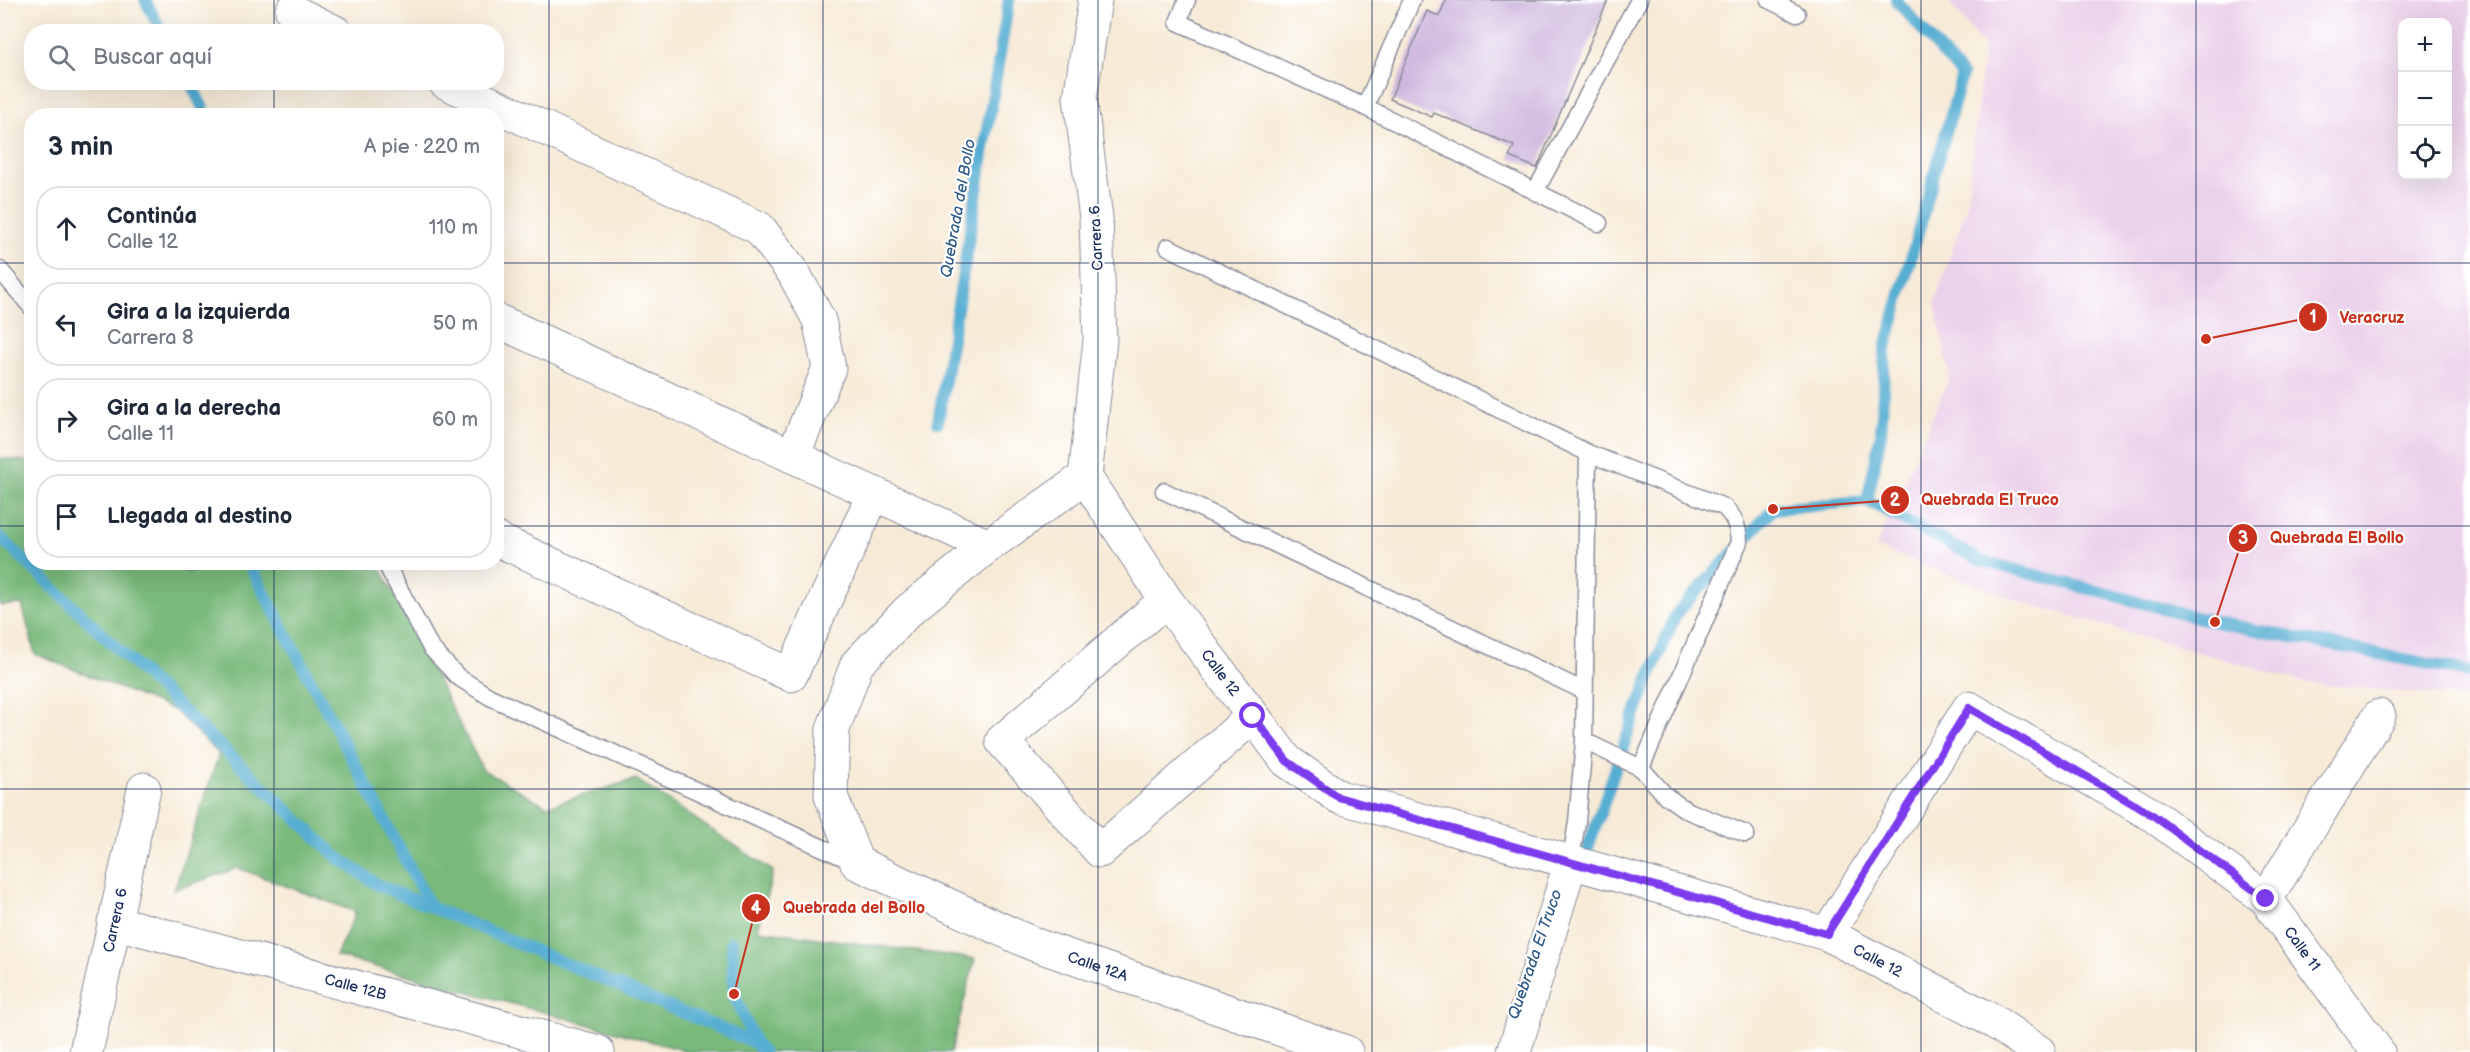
<!DOCTYPE html>
<html lang="es">
<head>
<meta charset="utf-8">
<style>
	body { margin:0; font-family:"Balsamiq Sans",sans-serif; background:#f6f6f7; color:#1f2937 }
	.controls { position:absolute; right:18px; top:18px; display:grid; overflow:hidden; border-radius:12px; box-shadow:0 6px 24px #0002 }
	.controls button { width:54px; height:54px; display:grid; place-items:center; padding:0; border:0; border-bottom:2px solid #e0e1e3; background:#fff; color:#1f2937; font:30px sans-serif }
	.stop { position:absolute; width:18px; height:18px; margin:-14px; border:4px solid #7c3aed; border-radius:50%; background:#fff }
	.stop.end { background:#7c3aed; border-color:#fff; box-shadow:0 2px 6px #0008 }
	.list { margin:0; padding:0; list-style:none }
	h2 { display:flex; justify-content:space-between; align-items:center; height:78px; margin:0; padding:0 24px; font-size:26px }
	h2 small { font-size:20px; font-weight:400; color:#747a83 }
	.list li { display:grid; grid-template-columns:39px 1fr auto; gap:18px; align-items:center; box-sizing:border-box; height:84px; margin:0 12px 12px; padding:0 12px; border:2px solid #e0e1e3; border-radius:24px }
	.list b { display:block; font-size:22px; white-space:nowrap }
	.list p { margin:0; font-size:20px; white-space:nowrap; color:#747a83 }
	.list em { font-size:20px; font-style:normal; color:#747a83 }
	.icon { flex:none; width:33px; height:33px; fill:none; stroke:currentColor; stroke-width:2; stroke-linecap:round; stroke-linejoin:round }
	.map { position:relative; flex:none; width:2470px; height:1052px; overflow:hidden }
	.search { position:absolute; background:#fff; box-shadow:0 6px 24px #0002; left:24px; top:24px; width:480px; height:66px; display:flex; align-items:center; gap:15px; box-sizing:border-box; padding:0 21px; border-radius:24px; color:#747a83; font-size:22px }
	.panel { position:absolute; background:#fff; box-shadow:0 6px 24px #0002; left:24px; top:108px; width:480px; height:462px; border-radius:24px }
	.map>svg:first-child { display:block }
	.built { fill:#ecd1ea; fill-rule:evenodd }
	.forest { fill:#79b97a; stroke:#4a746c; stroke-width:1.5 }
	.lines { fill:none; stroke-linecap:round; stroke-linejoin:round }
	.stream { stroke:#56aed3; stroke-width:12 }
	.building { fill:#cfb7de }
	.service-casing { stroke:#898c9a; stroke-width:19 }
	.minor-casing { stroke:#898c9a; stroke-width:35 }
	.service { stroke:#fff; stroke-width:16 }
	.minor { stroke:#fff; stroke-width:33 }
	.route { stroke:#7c3aed; stroke-width:8 }
	.grid { fill:none; stroke:#1b2f5e; stroke-width:1.5; stroke-opacity:0.55 }
	.labels { text-anchor:middle; stroke-width:4.5; stroke-linejoin:round; paint-order:stroke }
	.street-label { font-size:15px; fill:#1b2f5e; stroke:#fff }
	.water-label { font-size:16px; font-style:italic; fill:#305b87; stroke:#fff }
	.leader { fill:none; stroke:#c8321e; stroke-width:2 }
	.callout-dot { fill:#c8321e; stroke:#fff; stroke-width:2 }
	.mark-label { font-size:18px; text-anchor:middle; font-weight:bold; fill:#fff }
	.callout-label { font-size:16px; text-anchor:middle; font-weight:bold; fill:#c8321e; stroke:#fff; stroke-width:4.5; stroke-linejoin:round; paint-order:stroke }
</style>
</head>
<body>
<div class="map">
<svg width="2470" height="1052" viewBox="0 0 2470 1052">
	<rect width="100%" height="100%" fill="#fff"/>
	<filter id="ink" filterUnits="userSpaceOnUse"><feTurbulence type="fractalNoise" baseFrequency=".0167" numOctaves="2"/><feDisplacementMap in="SourceGraphic" scale="12" xChannelSelector="R" yChannelSelector="G"/><feConvolveMatrix kernelMatrix="1 2 1 2 8 2 1 2 1" color-interpolation-filters="sRGB"/></filter>
	<filter id="wash" filterUnits="userSpaceOnUse"><feTurbulence type="fractalNoise" baseFrequency=".008" numOctaves="4" result="noise"/><feDisplacementMap in="SourceGraphic" scale="24" xChannelSelector="R" yChannelSelector="G"/><feGaussianBlur stdDeviation="1.35" result="paint"/><feColorMatrix in="noise" values="0 0 0 0 0 0 0 0 0 0 0 0 0 0 0 0 0 1.4 0 .05"/><feComposite in="paint" operator="in"/></filter>
	<g filter="url(#wash)">
		<rect width="100%" height="100%" fill="#f7ead6"/>
		<!-- built -->
		<path class="built" d="M 1948,0 L 2470,0 L 2470,698 L 2306,683 L 2019,601 L 1876,547 L 1950,376 L 1935,302 L 1967,205 L 1984,47 ZM 2402,22 L 2448,22 L 2448,176 L 2402,176 Z"/>
		<!-- forest -->
		<path class="forest" d="M 0,458 L 31,462 L 32,562 L 179,563 L 189,573 L 192,563 L 378,563 L 483,770 L 547,806 L 636,779 L 773,871 L 758,930 L 975,959 L 951,1052 L 690,1052 L 336,956 L 356,912 L 238,868 L 174,890 L 219,754 L 174,710 L 35,654 L 22,604 L 0,606 Z"/>
		<g class="lines">
			<!-- stream -->
			<path class="stream" d="M 145,0 L 162,32
				M 190,82 L 207,116
				M 938,422 L 1009,0
				M 1867,501 L 1982,561 L 2215,622 L 2470,672
				M 0,537 L 337,857 L 378,885 L 755,1043
				M 248,562 L 430,906
				M 1582,865 L 1634,716 L 1676,614 L 1773,509 L 1867,501 L 1881,434 L 1885,351 L 1962,75 L 1896,0
				M 732,941 L 734,994 L 755,1043 L 763,1052"/>
		</g>
		<g id="blocks">
			<!-- building -->
			<path class="building" d="M 1446,0 L 1608,0 L 1537,168 L 1509,157 L 1514,146 L 1434,113 L 1432,117 L 1390,99 L 1427,11 L 1439,16 Z"/>
		</g>
	</g>
	<g filter="url(#ink)">
		<use href="#blocks" fill-opacity="0" stroke="#898c9a" stroke-width="1.5"/>
		<g class="lines">
			<defs>
				<path id="service" d="M 1187,0 L 1178,22 L 1365,107 L 1599,223
					M 1769,0 L 1797,14
					M 1365,107 L 1412,0
					M 1535,192 L 1639,0
					M 1168,247 L 1588,453 L 1724,507 C 1735,518 1738,526 1739,542 L 1641,768
					M 0,270 L 32,308
					M 1164,491 L 1584,691
					M 385,562 L 431,648 L 458,677 L 490,697 L 856,863
					M 1584,741 L 1641,768 L 1666,796 L 1686,810 L 1746,834
					M 1570,864 L 1577,822 L 1584,741 L 1588,453"/>
				<g id="minor">
					<path d="M 292,11 L 335,32"/>
					<path d="M 445,82 L 759,228 L 793,272 L 819,320 L 829,368 L 793,456"/>
					<path d="M 496,320 L 988,546"/>
					<path id="s1" d="M 1085,477 L 1166,600 L 1287,761 L 1339,797 L 1827,934 L 1993,1021 L 2039,1052"/>
					<path id="s2" d="M 1085,477 L 988,546 L 909,610 L 857,664 L 833,729 L 831,796 L 857,863 L 1033,944 L 1346,1052"/>
					<path d="M 1085,477 L 1100,340 L 1096,218 L 1080,98 L 1095,0"/>
					<path d="M 496,539 L 791,675 L 874,493"/>
					<path d="M 1166,600 L 1002,741 L 1100,851 L 1253,716"/>
					<path d="M 2266,899 L 2379,716"/>
					<path id="s3" d="M 114,922 L 598,1052"/>
					<path id="s4" d="M 1827,934 L 1969,708 L 2154,816 L 2266,899 L 2378,1052"/>
					<path id="s5" d="M 86,1052 L 144,789"/>
					<path d="M 1514,1052 L 1570,864"/>
				</g>
			</defs>
			<!-- service casing -->
			<use href="#service" class="service-casing"/>
			<!-- minor casing -->
			<use href="#minor" class="minor-casing"/>
			<!-- service -->
			<use href="#service" class="service"/>
			<!-- minor -->
			<use href="#minor" class="minor"/>
		</g>
	</g>
	<g class="lines" filter="url(#ink)">
		<!-- route -->
		<path class="route" d="M 1253,716 L 1287,761 L 1338,797 L 1827,934 L 1969,708 L 2154,816 L 2266,899"/>
	</g>
	<!-- grid -->
	<path class="grid" d="M 274,0 L 274,32M 549,0 L 549,1052M 823,0 L 823,1052M 1098,0 L 1098,1052M 1372,0 L 1372,1052M 1647,0 L 1647,1052M 1921,0 L 1921,1052M 2196,0 L 2196,1052M 274,82 L 274,116M 0,263 L 32,263M 496,263 L 2470,263M 0,526 L 32,526M 496,526 L 2470,526M 274,562 L 274,1052M 0,789 L 2470,789"/>
	<g class="labels">
		<!-- street labels -->
		<g class="street-label">
			<text transform="translate(1096 238) rotate(-93)" y="5">Carrera 6</text>
			<text dy="5" stroke="none"><textPath href="#s1" startOffset="238">Calle 12</textPath></text>
			<text dy="5" stroke="none"><textPath href="#s5" startOffset="135">Carrera 6</textPath></text>
			<text dy="5" stroke="none"><textPath href="#s4" startOffset="682">Calle 11</textPath></text>
			<text dy="5" stroke="none"><textPath href="#s1" startOffset="976">Calle 12</textPath></text>
			<text dy="5" stroke="none"><textPath href="#s2" startOffset="766">Calle 12A</textPath></text>
			<text dy="5" stroke="none"><textPath href="#s3" startOffset="250">Calle 12B</textPath></text>
		</g>
		<!-- water labels -->
		<g class="water-label">
			<text transform="translate(957 208) rotate(-80)" y="6">Quebrada del Bollo</text>
			<text transform="translate(1534 954) rotate(-71)" y="6">Quebrada El Truco</text>
		</g>
	</g>
	<!-- callouts -->
	<path class="leader" d="M2206 339L2313 317M1773 509L1895 500M2215 622L2243 538M734 994L756 908"/>
	<g class="callout-dot">
		<circle cx="2206" cy="339" r="6"/>
		<circle cx="1773" cy="509" r="6"/>
		<circle cx="2215" cy="622" r="6"/>
		<circle cx="734" cy="994" r="6"/>
		<circle cx="2313" cy="317" r="15"/>
		<circle cx="1895" cy="500" r="15"/>
		<circle cx="2243" cy="538" r="15"/>
		<circle cx="756" cy="908" r="15"/>
	</g>
	<g class="mark-label">
		<text x="2313" y="323">1</text>
		<text x="1895" y="506">2</text>
		<text x="2243" y="544">3</text>
		<text x="756" y="914">4</text>
	</g>
	<g class="callout-label">
		<text x="2372" y="323">Veracruz</text>
		<text x="1990" y="505">Quebrada El Truco</text>
		<text x="2337" y="543">Quebrada El Bollo</text>
		<text x="854" y="913">Quebrada del Bollo</text>
	</g>
</svg>
<div class="controls">
<button>+</button>
<button>−</button>
<button><svg class="icon" aria-label="locate" viewBox="0 0 24 24"><circle cx="12" cy="12" r="6"/><path d="M12 2v4M12 18v4M2 12h4M18 12h4"/></svg></button>
</div>
<div class="stop" style="left:1253px;top:716px"></div>
<div class="stop end" style="left:2266px;top:899px"></div>
<div class="search"><svg class="icon" aria-label="search" viewBox="0 0 24 24"><circle cx="10" cy="10" r="6"/><path d="M15 15l6 6"/></svg>Buscar aquí</div>
<section class="panel">
<h2>3 min<small>A pie · 220 m</small></h2>
<ul class="list">
<li><svg class="icon" aria-label="ahead" viewBox="0 0 24 24"><path d="M12 20V5M6 11l6-6 6 6"/></svg><div><b>Continúa</b><p>Calle 12</p></div><em>110 m</em></li>
<li><svg class="icon" aria-label="left" viewBox="0 0 24 24"><path d="M17 20v-9H6M10 6l-5 5 5 5"/></svg><div><b>Gira a la izquierda</b><p>Carrera 8</p></div><em>50 m</em></li>
<li><svg class="icon" aria-label="right" viewBox="0 0 24 24"><path d="M7 20v-9h11M14 6l5 5-5 5"/></svg><div><b>Gira a la derecha</b><p>Calle 11</p></div><em>60 m</em></li>
<li><svg class="icon" aria-label="arrive" viewBox="0 0 24 24"><path d="M6 21V4h12l-3 4 3 4H6"/></svg><div><b>Llegada al destino</b></div></li>
</ul>
</section>
</div>
</body>
</html>
